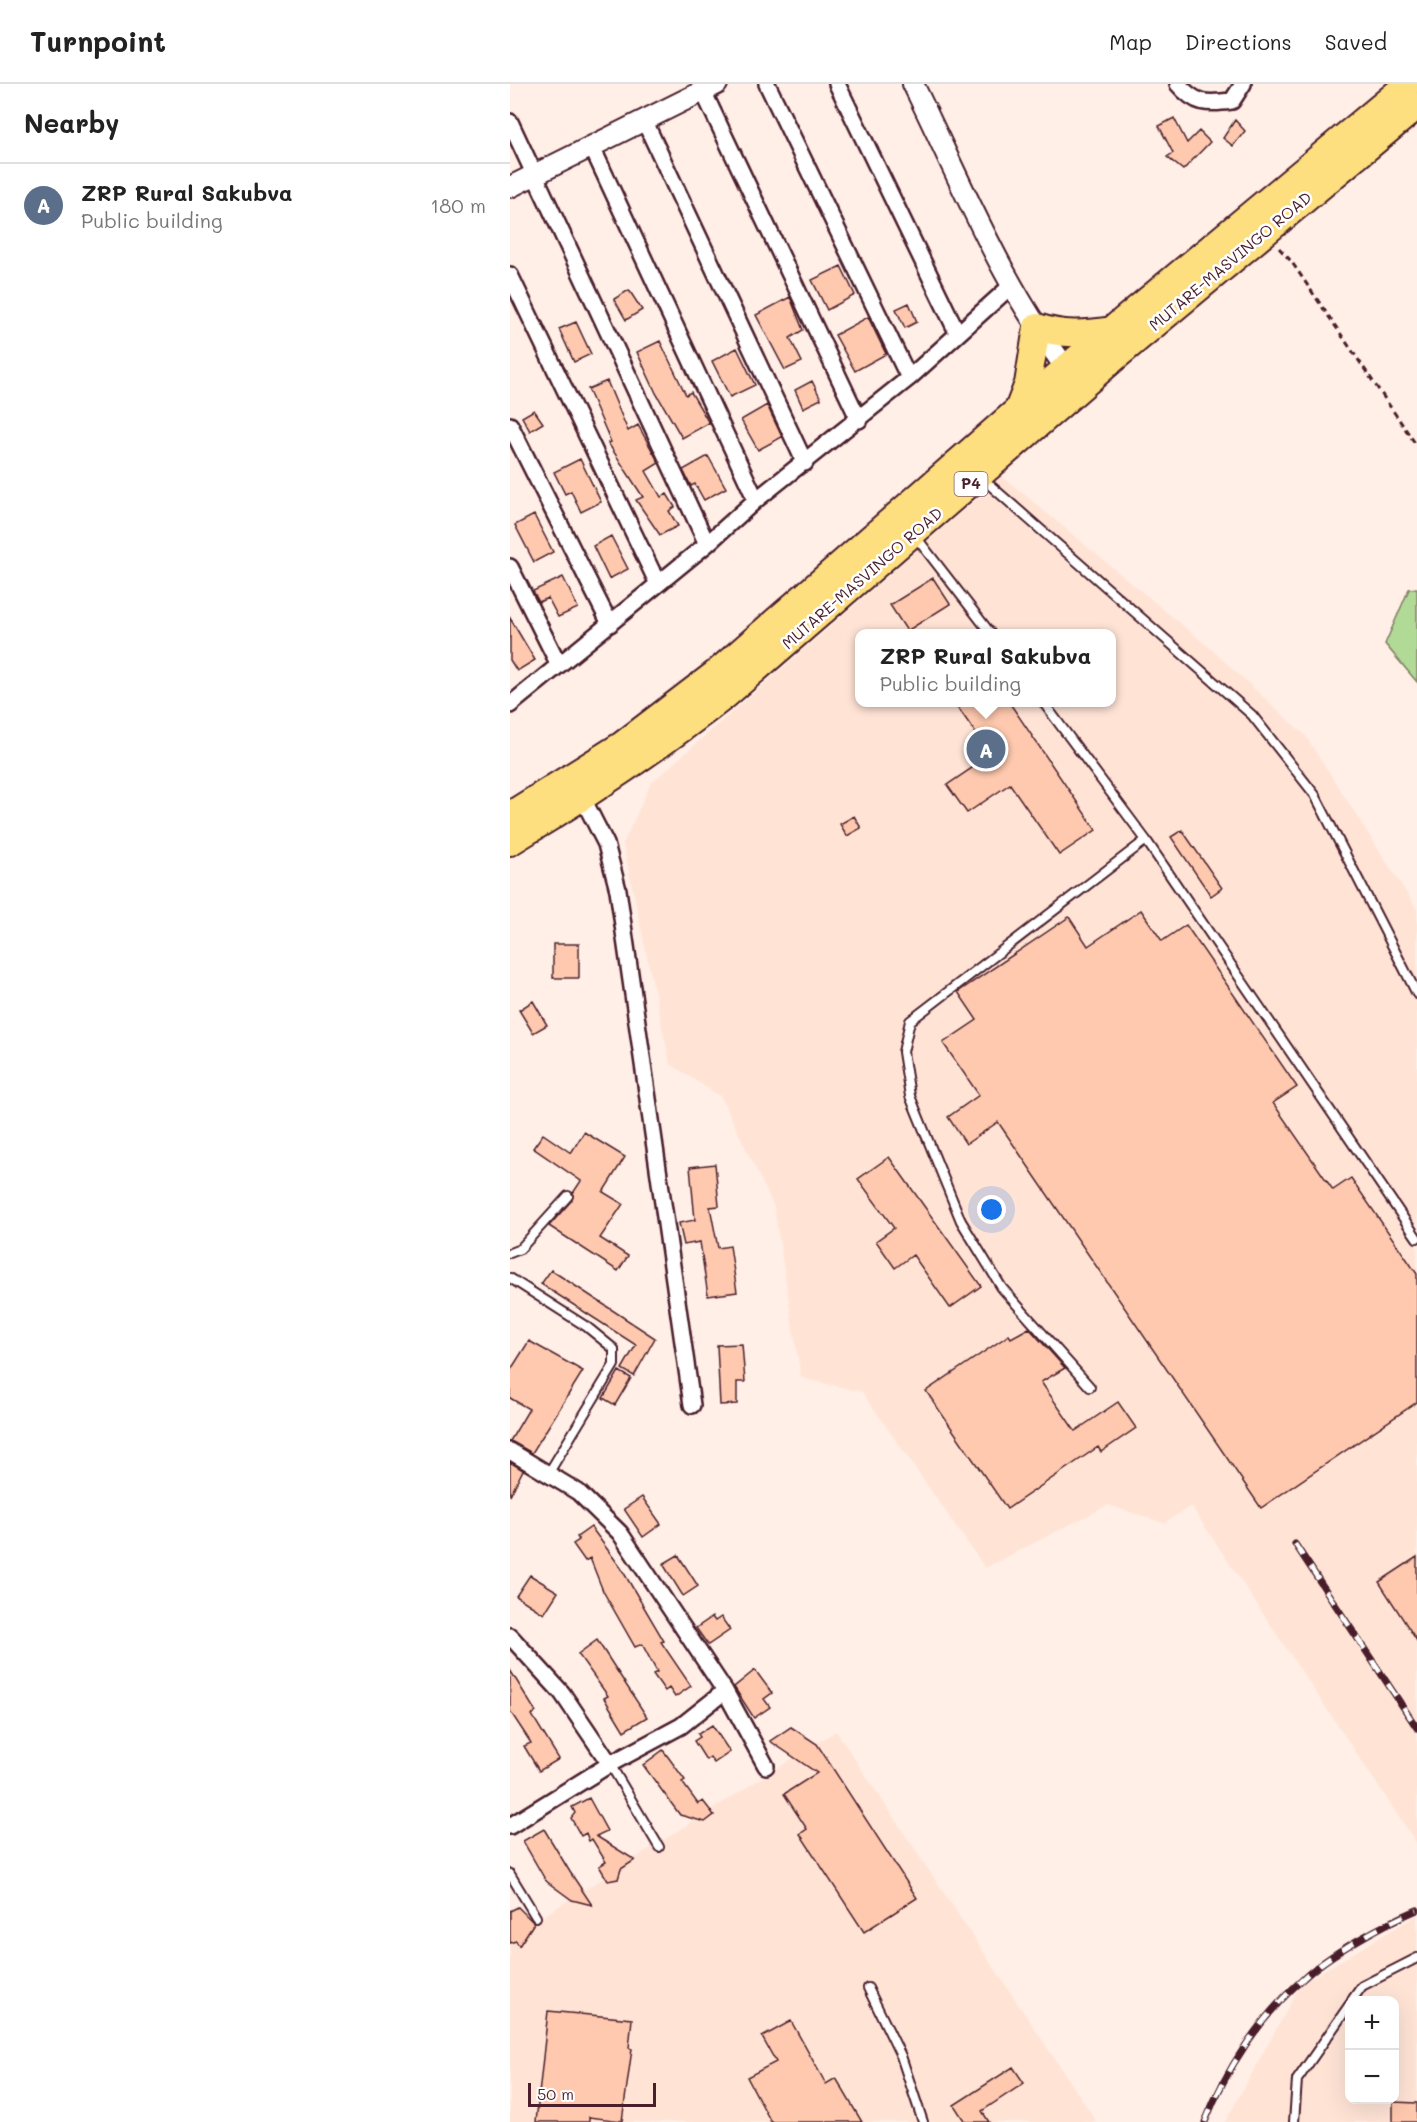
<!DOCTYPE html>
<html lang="en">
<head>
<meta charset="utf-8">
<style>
	body { margin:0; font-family:Mali,sans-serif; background:#f6f6f6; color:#222 }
	.controls { position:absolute; right:18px; bottom:18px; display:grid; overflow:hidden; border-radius:12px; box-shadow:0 6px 24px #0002 }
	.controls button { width:54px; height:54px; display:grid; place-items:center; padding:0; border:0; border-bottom:2px solid #e0e0e0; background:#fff; color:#222; font:30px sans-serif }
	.scale { position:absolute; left:18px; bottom:15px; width:128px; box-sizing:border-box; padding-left:6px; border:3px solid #4a1f2b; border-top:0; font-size:16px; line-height:21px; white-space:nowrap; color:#4a1f2b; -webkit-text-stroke:4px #fff; paint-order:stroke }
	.you { position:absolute; left:482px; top:1126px; width:21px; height:21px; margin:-15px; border:4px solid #fff; border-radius:50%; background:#1a73e8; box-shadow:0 0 0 9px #1a73e833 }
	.badge { display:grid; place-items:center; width:39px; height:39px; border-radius:50%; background:#b45309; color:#fff; font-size:20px; font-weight:700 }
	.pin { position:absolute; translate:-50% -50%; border:3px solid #fff; box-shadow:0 2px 6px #0006 }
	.popup { position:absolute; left:345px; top:545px; width:261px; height:78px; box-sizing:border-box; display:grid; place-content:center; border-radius:12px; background:#fff; filter:drop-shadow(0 2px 4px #0005); font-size:20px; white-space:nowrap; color:#767676 }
	.popup b { font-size:22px; color:#222 }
	.popup::after { content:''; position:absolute; left:50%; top:100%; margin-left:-12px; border:12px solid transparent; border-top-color:#fff }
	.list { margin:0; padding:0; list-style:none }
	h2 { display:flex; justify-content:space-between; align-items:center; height:78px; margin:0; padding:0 24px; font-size:26px }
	h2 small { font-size:20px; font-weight:400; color:#767676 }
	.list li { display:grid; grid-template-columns:39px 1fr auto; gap:18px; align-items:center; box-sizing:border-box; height:84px; padding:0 24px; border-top:2px solid #e0e0e0 }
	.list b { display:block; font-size:22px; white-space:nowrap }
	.list p { margin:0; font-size:20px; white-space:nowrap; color:#767676 }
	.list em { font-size:20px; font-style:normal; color:#767676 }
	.map { position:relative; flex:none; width:907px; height:2038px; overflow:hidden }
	header { display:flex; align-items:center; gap:36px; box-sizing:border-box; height:84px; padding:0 30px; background:#fff; border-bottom:2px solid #e0e0e0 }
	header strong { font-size:28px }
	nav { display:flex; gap:33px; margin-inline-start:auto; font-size:21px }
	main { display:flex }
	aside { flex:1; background:#fff }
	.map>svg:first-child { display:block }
	.built { fill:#ffe4d6; fill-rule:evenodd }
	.green { fill:#b1da97; stroke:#7e7c61; stroke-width:1.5 }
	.building { fill:#fec9ae; stroke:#4a1f2b; stroke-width:1.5 }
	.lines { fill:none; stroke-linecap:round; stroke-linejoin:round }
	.service-casing { stroke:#4a1f2b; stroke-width:12 }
	.minor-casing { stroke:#4a1f2b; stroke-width:20 }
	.tertiary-casing { stroke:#4a1f2b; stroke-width:24 }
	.trunk-casing { stroke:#4a1f2b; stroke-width:30 }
	.path { stroke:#4a1f2b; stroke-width:3; stroke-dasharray:6 4.5; stroke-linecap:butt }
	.service { stroke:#fff; stroke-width:8 }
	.minor { stroke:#fff; stroke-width:15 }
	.tertiary { stroke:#fff; stroke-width:20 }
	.trunk { stroke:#fddf80; stroke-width:26 }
	.rail-casing { stroke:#4a1f2b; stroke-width:7 }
	.rail { stroke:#fff; stroke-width:4.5; stroke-dasharray:14; stroke-linecap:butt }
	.labels { text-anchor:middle; stroke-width:5; stroke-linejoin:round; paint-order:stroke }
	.shield { fill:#fff; stroke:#80626b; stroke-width:1.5 }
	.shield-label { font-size:15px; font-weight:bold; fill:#4a1f2b }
	.street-label { font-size:16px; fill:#4a1f2b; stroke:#fff }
</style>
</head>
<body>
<header>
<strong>Turnpoint</strong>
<nav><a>Map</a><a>Directions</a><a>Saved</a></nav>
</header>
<main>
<aside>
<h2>Nearby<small></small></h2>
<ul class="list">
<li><span class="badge" style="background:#5c6f8a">A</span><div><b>ZRP Rural Sakubva</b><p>Public building</p></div><em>180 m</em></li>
</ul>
</aside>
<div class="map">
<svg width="907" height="2038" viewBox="0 0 907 2038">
	<rect width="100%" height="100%" fill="#ffefe7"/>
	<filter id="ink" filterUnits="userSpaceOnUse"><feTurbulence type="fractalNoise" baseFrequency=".0167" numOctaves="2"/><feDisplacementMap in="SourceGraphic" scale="12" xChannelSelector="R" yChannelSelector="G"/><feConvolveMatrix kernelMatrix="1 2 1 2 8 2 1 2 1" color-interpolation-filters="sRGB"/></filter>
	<g filter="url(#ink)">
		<!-- built -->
		<path class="built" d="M 492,392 L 700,564 L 795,651 L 907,825 L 907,1760 L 681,1422 L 654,1439 L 598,1421 L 475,1484 L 352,1308 L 291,1294 L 264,1123 L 211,1013 L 160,980 L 113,760 L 141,699 ZM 350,550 L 602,550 L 602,618 L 350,618 Z
			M 326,1647 L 587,2038 L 0,2038 L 0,1853 Z
			M 907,1831 L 907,2038 L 715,2038 L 791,1900 ZM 840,1916 L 884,1916 L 884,2016 L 840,2016 Z"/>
		<!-- green -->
		<path class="green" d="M 907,504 L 907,598 L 875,560 L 899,505 Z"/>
		<!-- building -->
		<path class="building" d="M 664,34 L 677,59 L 689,47 L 700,58 L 673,86 L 657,73 L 663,69 L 649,42 Z
			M 725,36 L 735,47 L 723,62 L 713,54 Z
			M 331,182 L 345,211 L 317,226 L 302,196 Z
			M 119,206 L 132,226 L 116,236 L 104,215 Z
			M 280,213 L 293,246 L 280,254 L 292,278 L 275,286 L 246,231 Z
			M 399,219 L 407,238 L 395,244 L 386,225 Z
			M 358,233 L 376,270 L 345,287 L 325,251 Z
			M 66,238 L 81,270 L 64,278 L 49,245 Z
			M 150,257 L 176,311 L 181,308 L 199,339 L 172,354 L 146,309 L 127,268 Z
			M 227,264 L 245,301 L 220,313 L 202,277 Z
			M 97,297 L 118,347 L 128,341 L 149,379 L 136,387 L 151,413 L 157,410 L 165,423 L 159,427 L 168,442 L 150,451 L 126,416 L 133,413 L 98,359 L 101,358 L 78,305 Z
			M 302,297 L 311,315 L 293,324 L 285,306 Z
			M 257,321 L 272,353 L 248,366 L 231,336 Z
			M 24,326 L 33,339 L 20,347 L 12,333 Z
			M 198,372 L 216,404 L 194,416 L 185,400 L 181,402 L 173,386 Z
			M 70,375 L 91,418 L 71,428 L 61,407 L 55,410 L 44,388 Z
			M 24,431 L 43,468 L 24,478 L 5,441 Z
			M 101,452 L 118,485 L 99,495 L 83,462 Z
			M 53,493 L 68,524 L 48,533 L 38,514 L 29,518 L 23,507 Z
			M 423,494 L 440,520 L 397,547 L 380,521 Z
			M 0,534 L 25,576 L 7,587 L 0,576 Z
			M 444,618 L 499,618 L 586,746 L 549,771 L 500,700 L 457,729 L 437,701 L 481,671 Z
			M 344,732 L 351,744 L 337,752 L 330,740 Z
			M 672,746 L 712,804 L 701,812 L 661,753 Z
			M 631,826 L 652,857 L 676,841 L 787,1003 L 763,1019 L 823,1106 L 841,1094 L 907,1190 L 907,1318 L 751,1424 L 488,1038 L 456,1060 L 438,1033 L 469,1011 L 433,959 L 467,936 L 448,908 L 559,833 L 578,862 Z
			M 43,860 L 69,860 L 69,894 L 43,894 Z
			M 23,917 L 37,941 L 23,949 L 9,926 Z
			M 74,1048 L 115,1073 L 93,1108 L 113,1120 L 90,1154 L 118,1172 L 108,1187 L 39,1142 L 62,1116 L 63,1109 L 71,1097 L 23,1064 L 33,1050 L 61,1069 Z
			M 379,1073 L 471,1202 L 440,1224 L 403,1171 L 385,1184 L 366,1157 L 384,1144 L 348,1095 Z
			M 205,1080 L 209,1122 L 200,1123 L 208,1164 L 220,1162 L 227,1208 L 198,1212 L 190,1158 L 174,1161 L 169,1139 L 185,1136 L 180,1083 Z
			M 41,1186 L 145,1254 L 124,1292 L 112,1285 L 126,1261 L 31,1200 Z
			M 519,1244 L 555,1284 L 531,1298 L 565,1347 L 608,1318 L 626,1344 L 591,1368 L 588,1363 L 497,1425 L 416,1307 L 499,1251 L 501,1254 Z
			M 19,1257 L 73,1287 L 22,1369 L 0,1357 L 19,1325 L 0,1314 L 0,1287 Z
			M 232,1260 L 235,1298 L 227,1298 L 227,1320 L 210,1321 L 207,1261 Z
			M 109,1287 L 121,1294 L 105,1321 L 93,1314 Z
			M 0,1378 L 13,1386 L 0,1412 Z
			M 132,1413 L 151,1440 L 133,1453 L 114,1425 Z
			M 81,1443 L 111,1484 L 154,1557 L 151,1558 L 181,1602 L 165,1613 L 159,1604 L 155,1607 L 143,1590 L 147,1588 L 132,1560 L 125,1563 L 93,1507 L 80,1474 L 75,1477 L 63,1460 L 69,1456 L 67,1453 Z
			M 168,1471 L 188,1502 L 173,1512 L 153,1480 Z
			M 907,1473 L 907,1557 L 869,1498 Z
			M 20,1491 L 48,1508 L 34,1530 L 6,1512 Z
			M 202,1533 L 205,1537 L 211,1533 L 220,1546 L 198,1561 L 186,1544 Z
			M 87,1556 L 137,1633 L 114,1647 L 94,1614 L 98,1612 L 68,1570 Z
			M 0,1586 L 26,1628 L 22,1631 L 49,1675 L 29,1687 L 14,1662 L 21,1659 L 0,1627 Z
			M 245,1586 L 262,1609 L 254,1615 L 260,1623 L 244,1634 L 224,1603 Z
			M 202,1641 L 220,1668 L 204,1679 L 200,1673 L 196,1676 L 184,1657 L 190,1653 L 188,1650 Z
			M 281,1643 L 307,1660 L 407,1814 L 354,1848 L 290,1750 L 297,1745 L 274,1710 L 307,1689 L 260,1657 Z
			M 153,1666 L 175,1696 L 172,1698 L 188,1720 L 193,1717 L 204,1731 L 195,1738 L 170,1731 L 133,1681 Z
			M 79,1714 L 97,1747 L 86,1752 L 125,1776 L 111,1785 L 108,1795 L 98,1797 L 89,1782 L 96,1778 L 82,1755 L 79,1757 L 76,1749 L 71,1752 L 61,1734 L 65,1729 L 62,1723 Z
			M 34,1745 L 60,1788 L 82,1821 L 62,1816 L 36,1797 L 13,1757 Z
			M 8,1823 L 24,1839 L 9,1862 L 6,1857 L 0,1859 L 0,1827 Z
			M 38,1927 L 122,1935 L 119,1964 L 122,1965 L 112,2037 L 79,2033 L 79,2038 L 26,2038 Z
			M 281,1937 L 316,2000 L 326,1994 L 352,2038 L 261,2038 L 237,1993 L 266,1978 L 252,1953 Z
			M 503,1983 L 514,1999 L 472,2027 L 479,2038 L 455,2038 L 444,2021 Z
			M 883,2018 L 907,2019 L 907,2038 L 883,2038 Z"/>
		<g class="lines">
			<defs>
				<path id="service" d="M 473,395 L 742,631 L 805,711 L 907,910
					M 406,453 L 481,550
					M 533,618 L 636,756 L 907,1154
					M 0,1169 L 10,1165 L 58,1112
					M 0,1194 L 77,1243 L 104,1265 L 104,1281 L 38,1390
					M 580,1303 L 492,1204 L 451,1137 L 400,1012 L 393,968 L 400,937 L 636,756
					M 100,1680 L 149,1763
					M 0,1790 L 26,1833
					M 358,1904 L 391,1972 L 413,2038
					M 842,1916 L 852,1902 L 907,1874
					M 784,2038 L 787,1996 L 840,1920"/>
				<path id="minor" d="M 257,0 L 399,294
					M 327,0 L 447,248
					M 668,0 C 686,21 696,20 722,17 L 733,0
					M 193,7 L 349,336
					M 134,36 L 295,379
					M 0,38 L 197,460
					M 81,61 L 246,416
					M 0,191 L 148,500
					M 0,341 L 100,540
					M 0,483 L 49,581
					M 0,621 L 197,460 L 246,416 L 399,294 L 502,201
					M 69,707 L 96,760 L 108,806 L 182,1321
					M 0,1367 L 68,1408 L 110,1449 L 215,1607 L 256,1682
					M 0,1552 L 52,1609 L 100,1680
					M 0,1742 L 100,1680 L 171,1642 L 215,1607"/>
				<path id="tertiary" d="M 403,0 C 451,97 496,212 565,295
					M 0,103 L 207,0"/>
				<path id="trunk" d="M 508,326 L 518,300 L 527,243 C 553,252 575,250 602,246
					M 0,731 L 112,661 L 205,590 L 556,284 L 898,0
					M 0,758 C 75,713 147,665 216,611 L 608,271 L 907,22"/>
			</defs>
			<!-- service casing -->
			<use href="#service" class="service-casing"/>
			<!-- minor casing -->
			<use href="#minor" class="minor-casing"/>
			<!-- tertiary casing -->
			<use href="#tertiary" class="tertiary-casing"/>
			<!-- trunk casing -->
			<use href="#trunk" class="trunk-casing"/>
			<!-- path -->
			<path class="path" d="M 769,164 L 781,177 L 907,362"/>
			<!-- service -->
			<use href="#service" class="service"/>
			<!-- minor -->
			<use href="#minor" class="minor"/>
			<!-- tertiary -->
			<use href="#tertiary" class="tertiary"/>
			<!-- trunk -->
			<use href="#trunk" class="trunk"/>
			<defs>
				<path id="rail" d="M 785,1460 L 907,1644
					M 695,2038 C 716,1985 750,1933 793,1895 C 819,1870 874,1840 907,1826"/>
			</defs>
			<!-- rail casing -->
			<use href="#rail" class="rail-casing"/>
			<!-- rail -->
			<use href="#rail" class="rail"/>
		</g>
	</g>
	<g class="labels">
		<!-- shield labels -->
		<rect class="shield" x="444.5" y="388" width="33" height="24" rx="4.5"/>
		<g class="shield-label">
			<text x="461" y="405">P4</text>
		</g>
		<!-- street labels -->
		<g class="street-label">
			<text transform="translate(720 177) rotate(-40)" y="6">MUTARE-MASVINGO ROAD</text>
			<text transform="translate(352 494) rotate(-41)" y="6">MUTARE-MASVINGO ROAD</text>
		</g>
	</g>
</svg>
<div class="controls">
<button>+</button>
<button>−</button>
</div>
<div class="scale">50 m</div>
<div class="you"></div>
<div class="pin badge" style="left:476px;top:665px;background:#5c6f8a">A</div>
<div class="popup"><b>ZRP Rural Sakubva</b>Public building</div>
</div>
</main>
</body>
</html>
